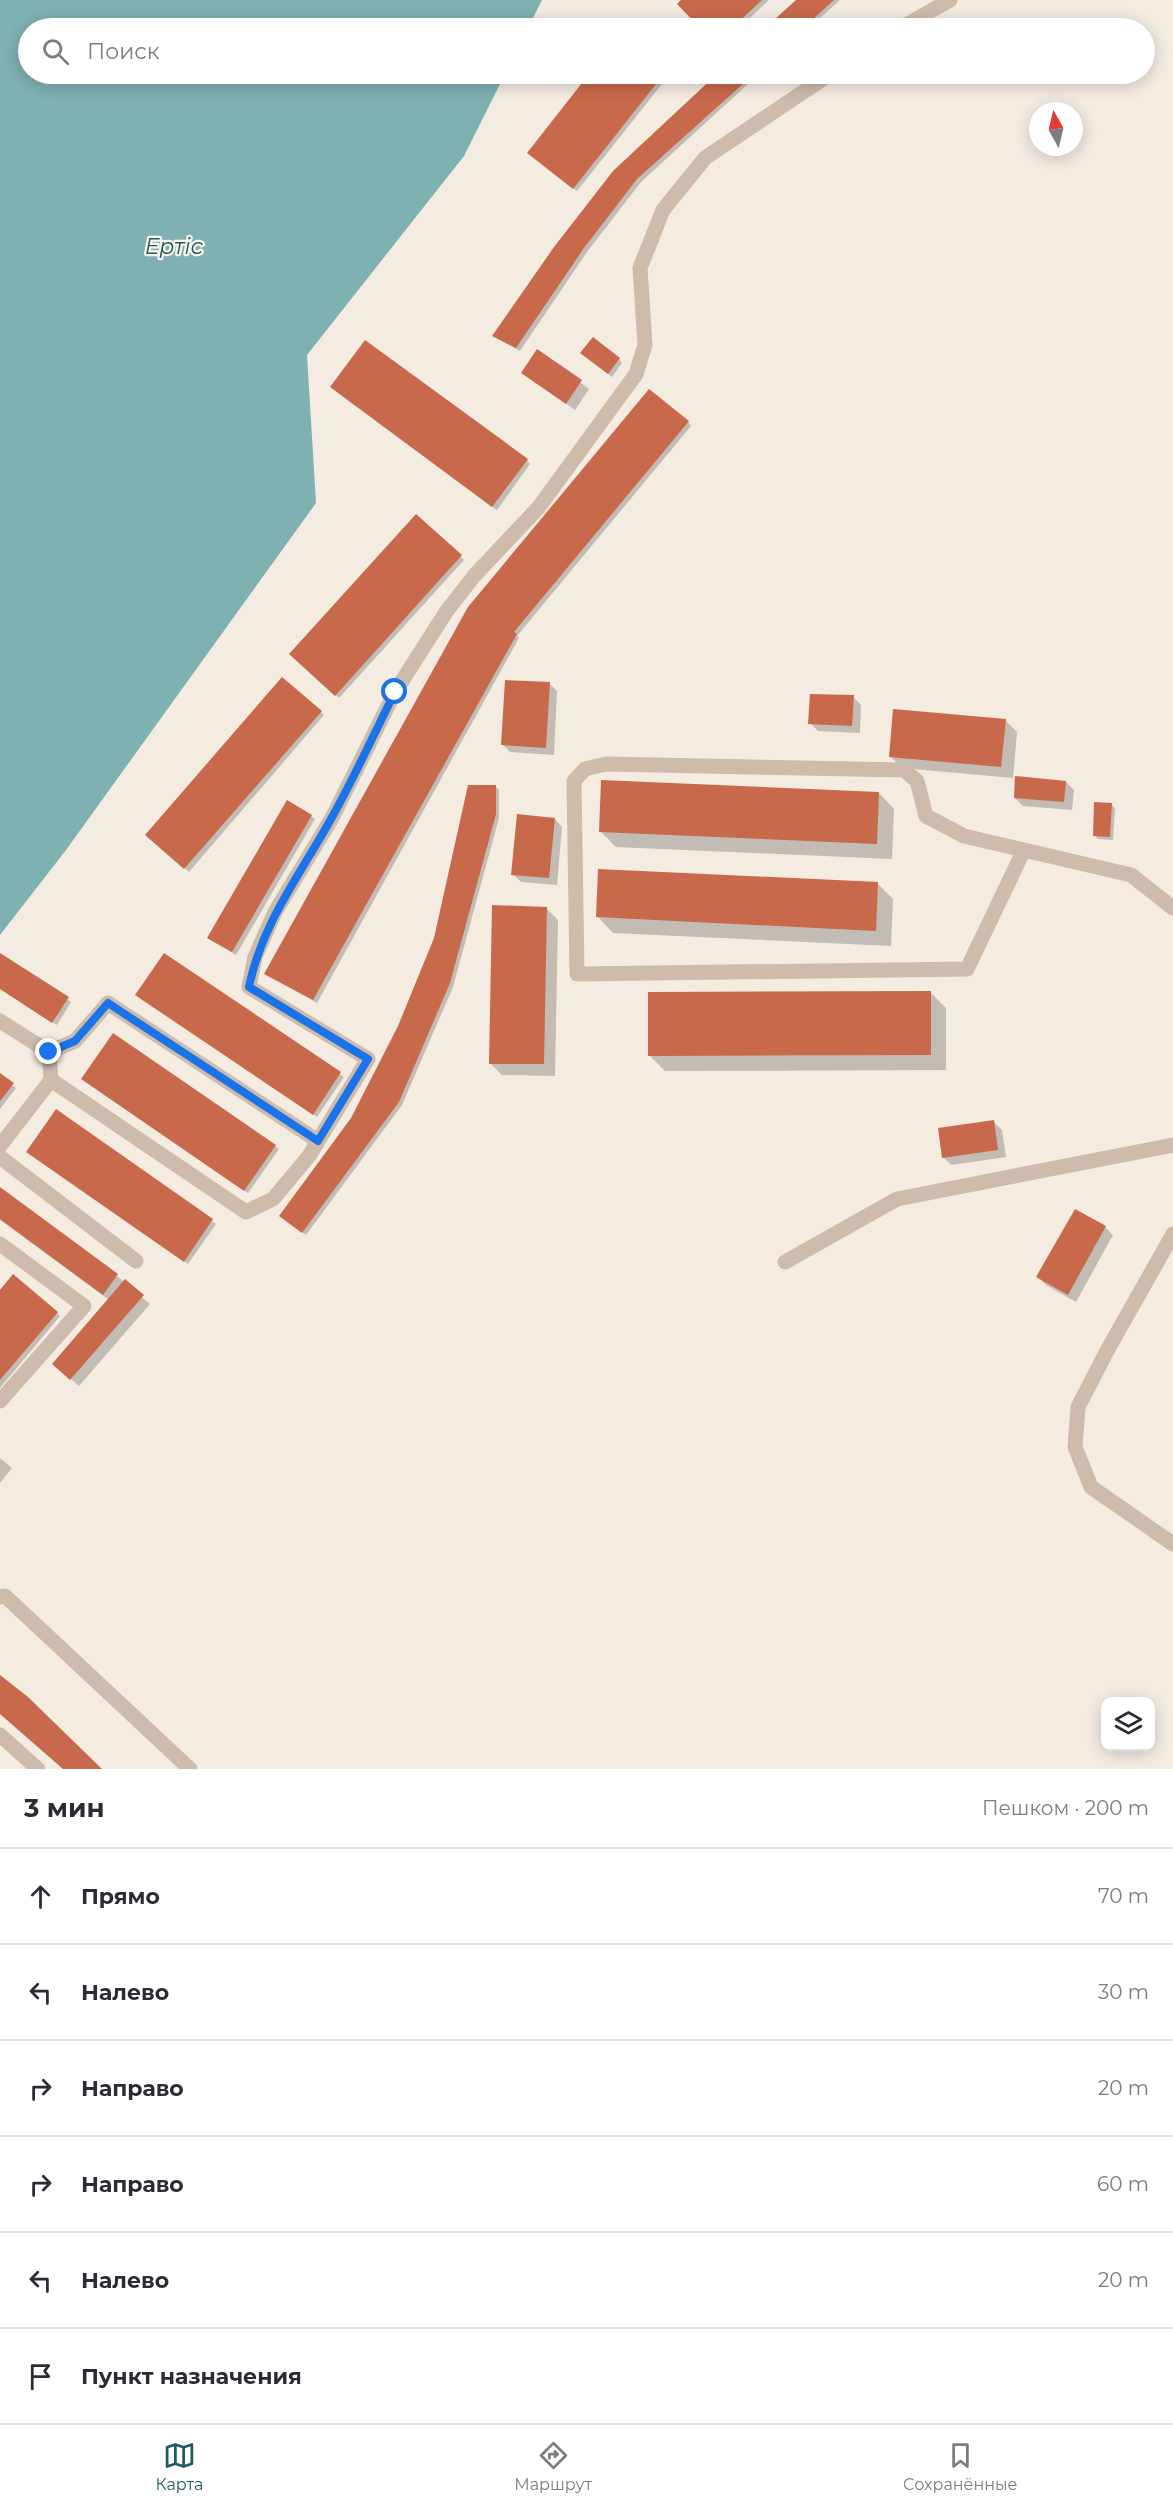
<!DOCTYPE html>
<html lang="ru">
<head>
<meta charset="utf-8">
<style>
	body { margin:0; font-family:Montserrat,sans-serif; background:#f7f7f7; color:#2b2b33 }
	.controls { position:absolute; right:18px; bottom:18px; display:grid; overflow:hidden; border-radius:12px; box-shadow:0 3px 15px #0003 }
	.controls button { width:54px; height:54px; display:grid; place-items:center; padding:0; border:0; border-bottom:2px solid #e1e1e2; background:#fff; color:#2b2b33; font:30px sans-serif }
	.compass { position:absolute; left:1029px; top:102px; width:54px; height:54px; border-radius:50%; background:#fff; box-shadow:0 3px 15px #0003; rotate:352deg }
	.stop { position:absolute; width:18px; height:18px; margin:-14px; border:4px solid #1a73e8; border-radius:50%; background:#fff }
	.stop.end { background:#1a73e8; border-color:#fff; box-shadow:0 2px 6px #0008 }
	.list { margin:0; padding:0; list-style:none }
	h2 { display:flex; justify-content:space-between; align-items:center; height:78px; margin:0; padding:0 24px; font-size:26px }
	h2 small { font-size:20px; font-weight:400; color:#7c7c81 }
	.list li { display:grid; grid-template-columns:39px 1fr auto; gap:18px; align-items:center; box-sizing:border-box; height:96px; padding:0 24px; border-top:2px solid #e1e1e2 }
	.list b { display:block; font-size:22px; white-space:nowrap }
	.list em { font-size:20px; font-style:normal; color:#7c7c81 }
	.icon { flex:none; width:33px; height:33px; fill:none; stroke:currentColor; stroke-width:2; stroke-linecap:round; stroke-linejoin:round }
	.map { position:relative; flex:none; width:1173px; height:1769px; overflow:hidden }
	.search { position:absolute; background:#fff; box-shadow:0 3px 15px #0003; left:18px; right:18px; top:18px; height:66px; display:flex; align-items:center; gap:15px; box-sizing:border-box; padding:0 21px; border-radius:33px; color:#7c7c81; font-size:22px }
	.sheet { height:654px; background:#fff }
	nav { display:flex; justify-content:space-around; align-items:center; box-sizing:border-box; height:84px; border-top:2px solid #e1e1e2; background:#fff; font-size:16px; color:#7c7c81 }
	nav a { display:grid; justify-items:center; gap:3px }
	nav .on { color:#1f5a5e }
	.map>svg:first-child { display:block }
	.water { fill:#7fb0b2 }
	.shadow { fill:#0003 }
	.building { fill:#c8694b }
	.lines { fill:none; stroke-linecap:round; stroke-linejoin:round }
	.minor { stroke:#cdbbac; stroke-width:15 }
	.route { stroke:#1a73e8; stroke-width:8 }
	.labels { text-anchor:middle; stroke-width:4.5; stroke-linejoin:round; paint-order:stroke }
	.water-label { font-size:22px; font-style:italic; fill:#1f5a5e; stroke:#fbf5ee }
</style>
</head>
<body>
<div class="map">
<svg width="1173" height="1769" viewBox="0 0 1173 1769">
	<rect width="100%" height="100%" fill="#f4ebe1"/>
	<!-- water -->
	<path class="water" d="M 0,0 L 542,0 L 528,28 L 28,28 L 28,74 L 505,74 L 464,156 L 307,355 L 316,503 L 66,850 L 0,935 Z"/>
	<!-- shadow -->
	<path class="shadow" d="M 683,0 L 769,0 L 739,28 L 702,28 L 679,4 Z
		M 797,0 L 840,0 L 809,28 L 767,28 Z
		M 591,74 L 660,74 L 666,79 L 577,191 L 529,153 Z
		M 719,74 L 759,74 L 641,182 L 587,252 L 520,351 L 498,339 L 494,336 L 614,172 Z
		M 537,351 L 589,389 L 575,410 L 523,373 Z
		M 586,356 L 619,359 L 622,363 L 612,377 Z
		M 335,390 L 527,460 L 530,464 L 497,510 Z
		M 688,422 L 691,426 L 517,636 L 519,638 L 317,1003 L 270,977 L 266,974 L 467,613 Z
		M 416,516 L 464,560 L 339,698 L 291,654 Z
		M 549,683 L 557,691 L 554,755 L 510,752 L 503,745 Z
		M 853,697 L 861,705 L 860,733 L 818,731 L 810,723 Z
		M 321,712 L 324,715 L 189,872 L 150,838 Z
		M 1005,720 L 1017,732 L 1013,778 L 902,768 L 890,756 Z
		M 1066,782 L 1074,790 L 1072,810 L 1023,806 L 1015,798 Z
		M 495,786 L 499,790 L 499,818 L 453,987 L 402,1105 L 306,1235 L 284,1219 L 352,1118 L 399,1027 Z
		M 879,793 L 894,809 L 892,859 L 616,847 L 600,831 Z
		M 1112,805 L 1115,808 L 1113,840 L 1098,839 L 1094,835 Z
		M 311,816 L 315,819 L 236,955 L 212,941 L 208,938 Z
		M 555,819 L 562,827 L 557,885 L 521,882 L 513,874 Z
		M 877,883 L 893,899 L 891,946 L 613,933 L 598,917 Z
		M 546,908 L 558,920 L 555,1076 L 502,1075 L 490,1063 Z
		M 0,955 L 71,1002 L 57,1025 L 0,989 Z
		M 164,955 L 344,1077 L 317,1117 L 140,998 Z
		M 930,992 L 946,1008 L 946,1070 L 665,1071 L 649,1055 Z
		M 0,1075 L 16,1088 L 0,1109 Z
		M 87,1082 L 275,1146 L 279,1149 L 248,1193 Z
		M 56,1111 L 216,1224 L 188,1264 L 32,1155 Z
		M 994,1122 L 1002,1130 L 1006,1157 L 951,1165 L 943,1157 Z
		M 0,1189 L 117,1276 L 150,1304 L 79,1386 L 62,1371 L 109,1300 L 0,1220 Z
		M 1075,1211 L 1106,1228 L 1113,1235 L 1076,1302 L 1046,1285 L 1038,1277 Z
		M 0,1292 L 57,1313 L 60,1316 L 0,1388 Z
		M 0,1458 L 12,1468 L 0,1483 Z"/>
	<!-- building -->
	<path class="building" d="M 681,0 L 762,0 L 732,28 L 700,28 L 677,4 Z
		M 796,0 L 834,0 L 803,28 L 765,28 Z
		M 589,74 L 664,74 L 573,189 L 527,153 Z
		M 717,74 L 754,74 L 637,179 L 584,248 L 516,348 L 492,336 L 554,247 L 613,171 Z
		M 593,337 L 620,358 L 608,374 L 580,353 Z
		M 365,340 L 528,459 L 492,507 L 330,387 Z
		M 537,349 L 582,380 L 566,404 L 521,373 Z
		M 649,389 L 689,421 L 514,632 L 517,634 L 313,1000 L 264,974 L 468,607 Z
		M 416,514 L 462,555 L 335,696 L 289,654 Z
		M 282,677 L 322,711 L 184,869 L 145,835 Z
		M 505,680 L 550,682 L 546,748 L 501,745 Z
		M 810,694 L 854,695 L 852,726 L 808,724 Z
		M 893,709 L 1006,719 L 1001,767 L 889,757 Z
		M 1015,776 L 1066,781 L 1064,802 L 1014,798 Z
		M 601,780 L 879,792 L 877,844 L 599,832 Z
		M 468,785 L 496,785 L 496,814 L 450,983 L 399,1102 L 302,1233 L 279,1216 L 351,1118 L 398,1026 L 434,938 Z
		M 287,800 L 312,815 L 232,952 L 207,938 Z
		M 1094,802 L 1112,803 L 1110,837 L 1093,836 Z
		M 517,814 L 555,818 L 549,878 L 511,875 Z
		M 598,869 L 878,882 L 876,931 L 596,917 Z
		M 492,905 L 547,907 L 544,1064 L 489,1064 Z
		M 0,953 L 69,997 L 52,1023 L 0,989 Z
		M 164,953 L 341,1072 L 313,1115 L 135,995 Z
		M 931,991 L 931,1055 L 648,1056 L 648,992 Z
		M 113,1033 L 276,1145 L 244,1191 L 81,1079 Z
		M 0,1073 L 14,1083 L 0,1101 Z
		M 56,1109 L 213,1219 L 184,1262 L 26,1152 Z
		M 994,1120 L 998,1150 L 942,1158 L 938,1128 Z
		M 0,1187 L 118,1274 L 103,1295 L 0,1219 Z
		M 1075,1209 L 1106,1226 L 1068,1295 L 1036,1277 Z
		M 13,1274 L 58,1312 L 0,1380 L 0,1290 Z
		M 125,1279 L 144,1295 L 70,1380 L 52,1364 Z
		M 0,1675 L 28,1697 L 102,1769 L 63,1769 L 0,1714 Z"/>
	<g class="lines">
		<!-- minor -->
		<path class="minor" d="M 901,28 L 950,0
			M 1024,850 L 967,969 L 577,974 L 574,781 L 585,769 L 606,764 L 904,770 L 917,781 L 926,816 L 964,836 L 1131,875 L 1173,908
			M 0,1021 L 49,1052 L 51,1080 L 246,1212 L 273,1199 L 309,1156 L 368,1059 L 249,987 L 255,957 L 275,912 L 332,818 L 395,692 L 446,612 L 474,576 L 539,507 L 636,374 L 645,345 L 640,268 L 663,210 L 705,158 L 830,74
			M 49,1052 L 75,1041 L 108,1003 L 318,1141
			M 0,1146 L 51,1080
			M 0,1157 L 136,1261
			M 1173,1234 L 1108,1349 L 1078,1407 L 1075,1447 L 1091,1487 L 1173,1544
			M 0,1244 L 84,1306 L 0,1401
			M 785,1262 L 897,1199 L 1173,1145
			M 0,1597 L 5,1596 L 190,1769
			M 0,1735 L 38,1769"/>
	</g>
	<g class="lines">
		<!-- route -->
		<path class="route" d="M 49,1052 L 75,1041 L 108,1003 L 318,1141 L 368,1059 L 249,987 C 262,923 300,875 331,819 C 354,778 374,734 395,692"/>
	</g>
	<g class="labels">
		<!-- water labels -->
		<g class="water-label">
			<text x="174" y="254">Ертіс</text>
		</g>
	</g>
</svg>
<div class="controls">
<button><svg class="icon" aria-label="layers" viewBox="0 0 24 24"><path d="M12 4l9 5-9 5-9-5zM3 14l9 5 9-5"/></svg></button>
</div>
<svg class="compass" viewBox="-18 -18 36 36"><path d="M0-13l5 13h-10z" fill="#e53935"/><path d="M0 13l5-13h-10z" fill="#7c7c81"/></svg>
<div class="stop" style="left:395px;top:692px"></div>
<div class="stop end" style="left:49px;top:1052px"></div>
<div class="search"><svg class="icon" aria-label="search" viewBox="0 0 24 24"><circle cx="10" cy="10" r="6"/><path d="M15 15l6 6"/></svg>Поиск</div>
</div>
<section class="sheet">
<h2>3 мин<small>Пешком · 200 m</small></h2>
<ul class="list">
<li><svg class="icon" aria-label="ahead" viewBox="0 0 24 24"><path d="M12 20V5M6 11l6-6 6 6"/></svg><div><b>Прямо</b></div><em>70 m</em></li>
<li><svg class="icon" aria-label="left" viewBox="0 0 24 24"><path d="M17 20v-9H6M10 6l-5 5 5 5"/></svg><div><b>Налево</b></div><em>30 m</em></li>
<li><svg class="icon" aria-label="right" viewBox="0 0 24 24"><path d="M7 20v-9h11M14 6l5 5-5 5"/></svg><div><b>Направо</b></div><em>20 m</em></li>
<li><svg class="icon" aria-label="right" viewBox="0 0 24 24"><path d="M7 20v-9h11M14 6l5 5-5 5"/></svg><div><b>Направо</b></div><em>60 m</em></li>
<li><svg class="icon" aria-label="left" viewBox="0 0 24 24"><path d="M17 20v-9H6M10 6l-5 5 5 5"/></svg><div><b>Налево</b></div><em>20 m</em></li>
<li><svg class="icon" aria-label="arrive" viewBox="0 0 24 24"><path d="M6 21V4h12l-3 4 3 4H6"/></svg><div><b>Пункт назначения</b></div></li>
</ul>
</section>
<nav>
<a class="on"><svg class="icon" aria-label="map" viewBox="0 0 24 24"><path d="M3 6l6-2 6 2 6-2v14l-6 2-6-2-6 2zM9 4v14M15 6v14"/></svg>Карта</a>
<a><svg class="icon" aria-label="directions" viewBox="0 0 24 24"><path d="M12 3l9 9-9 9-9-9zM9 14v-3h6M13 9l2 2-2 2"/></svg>Маршрут</a>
<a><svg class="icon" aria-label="saved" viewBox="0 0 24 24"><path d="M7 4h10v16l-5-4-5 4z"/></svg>Сохранённые</a>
</nav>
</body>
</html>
